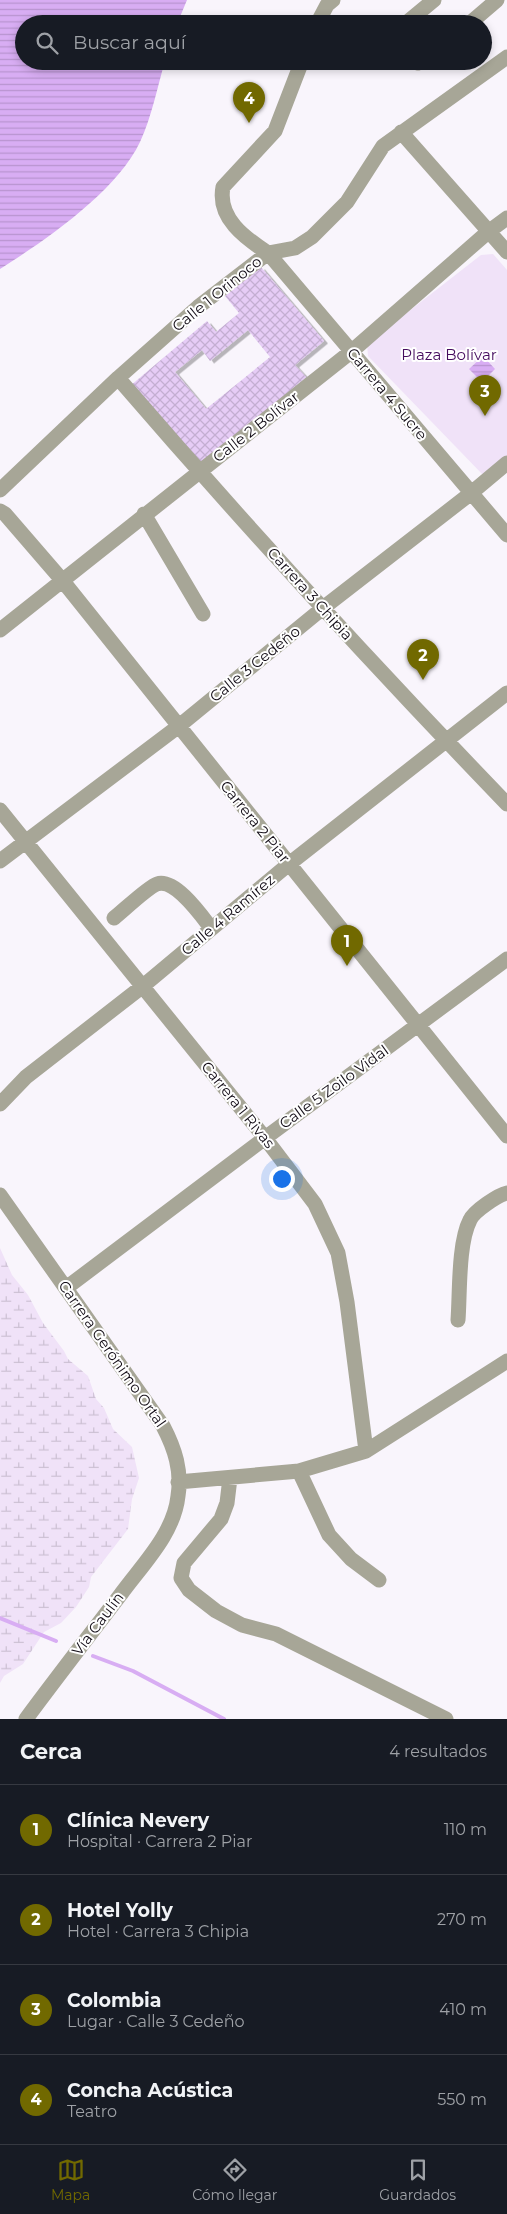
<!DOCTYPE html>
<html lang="es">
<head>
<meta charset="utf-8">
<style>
	body { margin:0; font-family:Montserrat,sans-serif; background:#242831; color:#f1f3f6 }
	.you { position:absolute; left:281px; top:1178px; width:18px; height:18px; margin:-12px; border:4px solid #fff; border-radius:50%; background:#1a73e8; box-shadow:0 0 0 8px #1a73e833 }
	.badge { display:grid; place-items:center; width:32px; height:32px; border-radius:50%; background:#716900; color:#fff; font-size:16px; font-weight:700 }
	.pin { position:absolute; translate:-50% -41px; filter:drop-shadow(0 1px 2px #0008) }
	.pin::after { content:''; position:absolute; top:26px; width:18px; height:15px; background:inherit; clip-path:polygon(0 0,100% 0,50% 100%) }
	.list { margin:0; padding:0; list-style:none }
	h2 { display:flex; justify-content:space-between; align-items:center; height:65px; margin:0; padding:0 20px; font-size:21px }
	h2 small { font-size:16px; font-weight:400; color:#9ea1a6 }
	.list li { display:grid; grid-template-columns:32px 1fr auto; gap:15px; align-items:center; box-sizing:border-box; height:90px; padding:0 20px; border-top:1px solid #363941 }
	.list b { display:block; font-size:19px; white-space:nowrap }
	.list p { margin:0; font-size:16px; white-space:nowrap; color:#9ea1a6 }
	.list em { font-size:16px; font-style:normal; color:#9ea1a6 }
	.icon { flex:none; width:28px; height:28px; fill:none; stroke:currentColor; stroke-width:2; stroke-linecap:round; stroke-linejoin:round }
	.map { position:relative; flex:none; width:507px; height:1719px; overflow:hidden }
	.search { position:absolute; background:#171b24; box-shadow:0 2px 8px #0003; left:15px; right:15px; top:15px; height:55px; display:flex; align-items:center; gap:12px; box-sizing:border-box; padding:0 18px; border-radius:28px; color:#9ea1a6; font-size:19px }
	.sheet { height:425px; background:#171b24 }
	nav { display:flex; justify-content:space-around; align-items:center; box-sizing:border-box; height:70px; border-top:1px solid #363941; background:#171b24; font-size:14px; color:#9ea1a6 }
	nav a { display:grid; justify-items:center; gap:2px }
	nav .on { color:#716900 }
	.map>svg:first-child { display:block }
	.wetland { fill:url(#wetland-marsh) }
	.park { fill:#f0e2f8 }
	.water { fill:url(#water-rules) }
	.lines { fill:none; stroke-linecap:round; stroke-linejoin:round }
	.stream { stroke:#d8adf3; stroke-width:4 }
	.building { fill:url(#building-cross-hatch); fill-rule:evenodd; filter:url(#shadow) }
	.minor { stroke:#a7a697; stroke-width:15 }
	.labels { text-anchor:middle; stroke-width:4; stroke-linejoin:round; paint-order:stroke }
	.street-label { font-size:15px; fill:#110b15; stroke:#fff }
	.park-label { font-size:15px; fill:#450c5e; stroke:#fff }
</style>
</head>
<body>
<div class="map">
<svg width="507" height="1719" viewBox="0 0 507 1719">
	<defs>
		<pattern id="wetland-marsh" width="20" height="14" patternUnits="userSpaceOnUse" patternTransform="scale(1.25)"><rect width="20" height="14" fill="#f0e2f8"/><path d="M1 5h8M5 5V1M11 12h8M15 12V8" fill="none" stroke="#cdc1d4"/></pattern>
		<pattern id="water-rules" width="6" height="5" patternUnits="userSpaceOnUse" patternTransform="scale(1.25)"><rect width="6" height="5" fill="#d8adf3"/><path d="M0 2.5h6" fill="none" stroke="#b894cf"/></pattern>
		<pattern id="building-cross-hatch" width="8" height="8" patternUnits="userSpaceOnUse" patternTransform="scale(1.25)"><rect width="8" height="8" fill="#e6ccf6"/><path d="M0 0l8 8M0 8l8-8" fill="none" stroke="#c4aed2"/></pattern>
		<filter id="shadow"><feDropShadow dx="4" dy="2.5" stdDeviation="0" flood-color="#0004"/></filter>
	</defs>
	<rect width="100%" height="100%" fill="#f9f5fc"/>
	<!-- wetland -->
	<path class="wetland" d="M 0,1248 L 12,1275 L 28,1295 L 43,1323 L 64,1351 L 68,1359 L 88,1376 L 96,1399 L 104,1408 L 113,1429 L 132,1447 L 139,1478 L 132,1499 L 128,1529 L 91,1577 L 89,1587 L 76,1607 L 61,1623 L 44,1632 L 23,1664 L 4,1676 L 0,1683 Z"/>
	<!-- park -->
	<path class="park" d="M 493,254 L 507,270 L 507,462 L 486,478 L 368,356 L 367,344 L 481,255 Z"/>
	<!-- water -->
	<path class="water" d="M 0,0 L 187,0 L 177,24 L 24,24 L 24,61 L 165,61 C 157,88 152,116 140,142 C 117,191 46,240 0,269 Z
		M 483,356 L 495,369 L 482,382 L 469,369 Z"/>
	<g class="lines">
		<!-- stream -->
		<path class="stream" d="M 0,1618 L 56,1641
			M 93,1656 L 133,1671 L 224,1719"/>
	</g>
	<!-- building -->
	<path class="building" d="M 261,267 L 324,341 L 295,365 L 306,377 L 200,467 L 130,386 L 207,321 L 216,332 L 239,313 L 225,296 ZM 248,330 L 270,357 L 206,409 L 175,372 L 202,350 L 210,361 Z"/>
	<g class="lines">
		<!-- minor -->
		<path class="minor" d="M 317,24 L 327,5 L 333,0
			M 405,24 L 434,0
			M 469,24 L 497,0
			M 302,61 L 275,131 L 223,187 C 217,218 245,238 268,253 L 507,535
			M 411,61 L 418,63 L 423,61
			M 401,132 L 507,252
			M 118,378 C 244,524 374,666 507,804
			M 0,490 L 118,378 L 198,307 L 268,253 L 295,248 L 312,237 L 347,202 L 383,146 L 507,57
			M 0,511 L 5,514 L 62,580 L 507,1136
			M 144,514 L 203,614
			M 0,630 L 352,351 L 488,232 L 507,218
			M 0,810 L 265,1138 L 315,1204 L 338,1253 L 347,1302 L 366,1451
			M 0,861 L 179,726 L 323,608 L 470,494 L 507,463
			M 114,918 C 123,911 148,887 157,884 C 175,878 201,915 211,928
			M 0,1104 L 26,1077 L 143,986 L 289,864 L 507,693
			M 0,1195 L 163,1426 C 175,1449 182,1471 178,1496 C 174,1534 142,1565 121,1594 C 89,1636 57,1677 26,1719
			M 66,1288 L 265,1138 L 507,959
			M 458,1320 C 460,1294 458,1243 470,1220 C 474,1211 498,1195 507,1193
			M 299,1471 L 329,1535 L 351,1559 L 379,1580
			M 230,1478 L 227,1503 L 221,1519 L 184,1563 L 181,1578 L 189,1590 L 216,1611 L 242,1625 L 276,1634 L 446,1719
			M 178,1482 L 299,1471 L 366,1451 L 507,1361"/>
	</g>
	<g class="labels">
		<!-- street labels -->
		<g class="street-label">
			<text transform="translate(217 294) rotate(-39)" y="5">Calle 1 Orinoco</text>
			<text transform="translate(387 394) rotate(50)" y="5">Carrera 4 Sucre</text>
			<text transform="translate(256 427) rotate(-38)" y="5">Calle 2 Bolívar</text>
			<text transform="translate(310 594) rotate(48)" y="5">Carrera 3 Chipia</text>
			<text transform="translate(255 664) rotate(-39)" y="5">Calle 3 Cedeño</text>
			<text transform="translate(255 822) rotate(51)" y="5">Carrera 2 Piar</text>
			<text transform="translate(228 915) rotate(-40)" y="5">Calle 4 Ramírez</text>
			<text transform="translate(334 1087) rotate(-36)" y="5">Calle 5 Zoilo Vidal</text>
			<text transform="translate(238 1105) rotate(51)" y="5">Carrera 1 Rivas</text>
			<text transform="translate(112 1354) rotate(55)" y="5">Carrera Gerónimo Ortal</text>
			<text transform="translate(98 1624) rotate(-53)" y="5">Vía Caulín</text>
		</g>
		<!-- park labels -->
		<g class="park-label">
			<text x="449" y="360">Plaza Bolívar</text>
		</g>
	</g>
</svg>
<div class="you"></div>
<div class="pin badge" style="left:347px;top:966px">1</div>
<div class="pin badge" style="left:423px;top:680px">2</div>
<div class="pin badge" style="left:485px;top:416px">3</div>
<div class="pin badge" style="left:249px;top:123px">4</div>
<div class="search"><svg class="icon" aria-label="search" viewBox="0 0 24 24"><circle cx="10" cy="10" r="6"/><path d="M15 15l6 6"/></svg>Buscar aquí</div>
</div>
<section class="sheet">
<h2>Cerca<small>4 resultados</small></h2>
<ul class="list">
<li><span class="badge">1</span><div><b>Clínica Nevery</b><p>Hospital · Carrera 2 Piar</p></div><em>110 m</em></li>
<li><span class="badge">2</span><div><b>Hotel Yolly</b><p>Hotel · Carrera 3 Chipia</p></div><em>270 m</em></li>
<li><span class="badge">3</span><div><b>Colombia</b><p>Lugar · Calle 3 Cedeño</p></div><em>410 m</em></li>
<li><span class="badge">4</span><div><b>Concha Acústica</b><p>Teatro</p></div><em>550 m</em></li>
</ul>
</section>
<nav>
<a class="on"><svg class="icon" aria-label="map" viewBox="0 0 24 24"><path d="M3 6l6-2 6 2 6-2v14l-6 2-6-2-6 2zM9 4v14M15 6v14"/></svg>Mapa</a>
<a><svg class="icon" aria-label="directions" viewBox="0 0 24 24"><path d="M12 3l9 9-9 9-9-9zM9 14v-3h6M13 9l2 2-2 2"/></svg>Cómo llegar</a>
<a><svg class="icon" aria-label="saved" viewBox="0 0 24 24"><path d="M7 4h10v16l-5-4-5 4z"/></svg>Guardados</a>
</nav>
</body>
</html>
